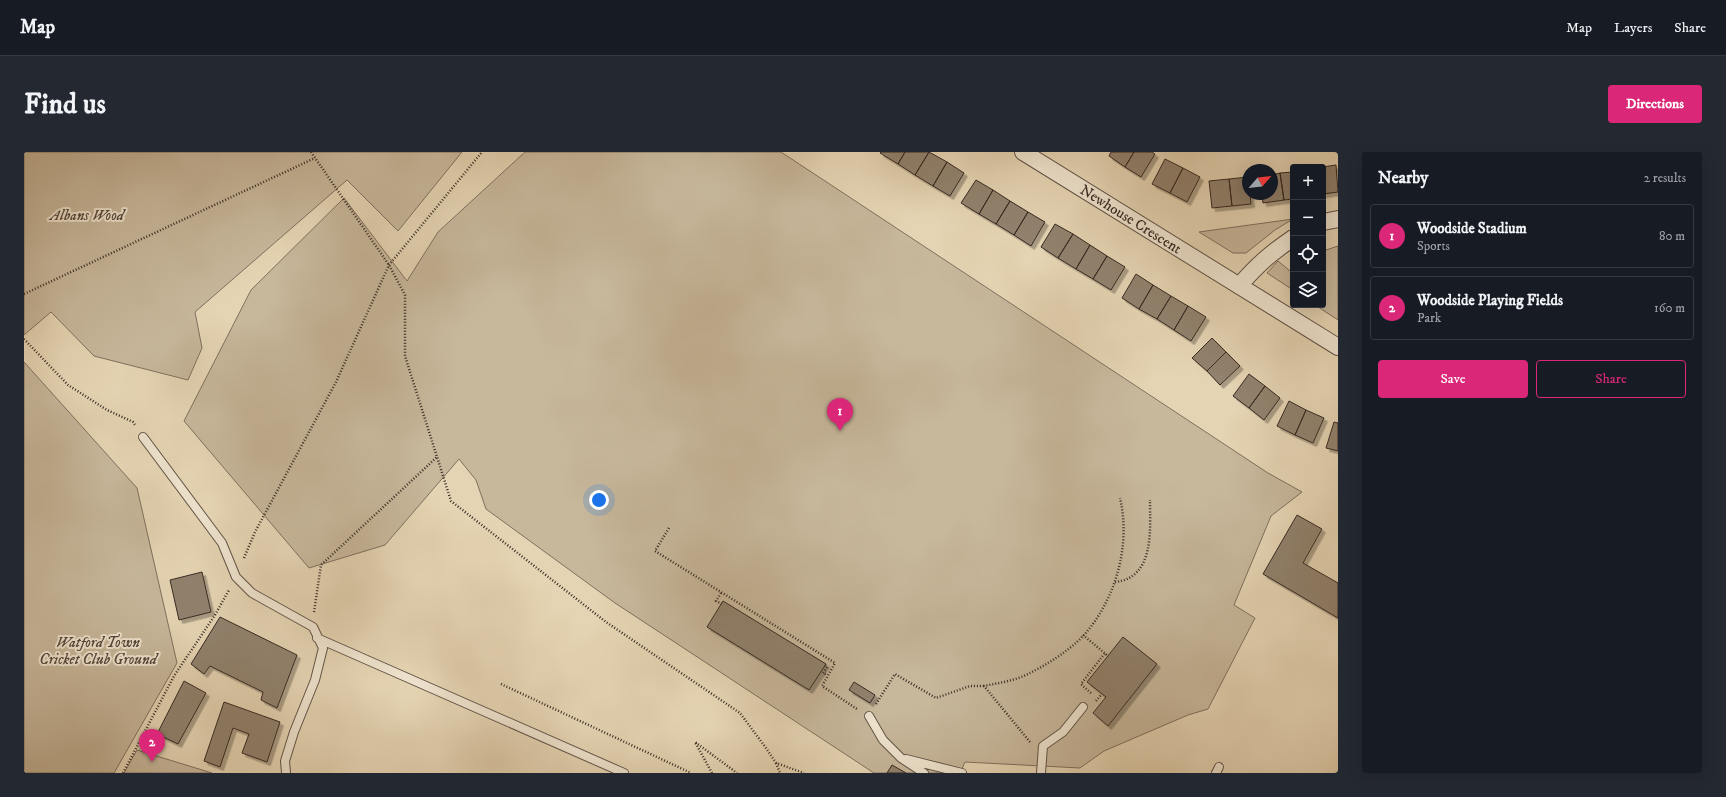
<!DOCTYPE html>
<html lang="en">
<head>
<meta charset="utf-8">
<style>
	body { margin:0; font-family:"IM FELL DW Pica",serif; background:#242831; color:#f1f3f6 }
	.controls { position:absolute; right:12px; top:12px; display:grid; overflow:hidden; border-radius:4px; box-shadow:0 4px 16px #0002 }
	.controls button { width:36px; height:36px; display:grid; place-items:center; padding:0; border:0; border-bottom:1px solid #363941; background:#171b24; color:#f1f3f6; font:20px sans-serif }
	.compass { position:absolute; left:1218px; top:12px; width:36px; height:36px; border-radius:50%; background:#171b24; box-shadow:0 4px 16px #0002; rotate:62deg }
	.you { position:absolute; left:575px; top:348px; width:14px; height:14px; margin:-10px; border:3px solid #fff; border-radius:50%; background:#1a73e8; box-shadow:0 0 0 6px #1a73e833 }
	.badge { display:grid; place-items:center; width:26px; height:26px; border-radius:50%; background:#db2777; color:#fff; font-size:13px; font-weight:700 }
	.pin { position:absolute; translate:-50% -33px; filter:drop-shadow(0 1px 2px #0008) }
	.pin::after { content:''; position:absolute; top:21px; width:14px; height:12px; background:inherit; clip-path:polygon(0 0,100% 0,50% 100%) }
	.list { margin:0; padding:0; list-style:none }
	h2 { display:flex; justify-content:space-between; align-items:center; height:52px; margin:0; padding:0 16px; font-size:17px }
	h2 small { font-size:13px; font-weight:400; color:#9ea1a6 }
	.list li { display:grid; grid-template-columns:26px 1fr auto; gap:12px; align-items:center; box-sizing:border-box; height:64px; margin:0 8px 8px; padding:0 8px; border:1px solid #363941; border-radius:4px }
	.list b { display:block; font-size:15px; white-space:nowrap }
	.list p { margin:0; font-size:13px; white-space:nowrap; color:#9ea1a6 }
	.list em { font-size:13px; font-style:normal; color:#9ea1a6 }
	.actions { display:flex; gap:8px; padding:12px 16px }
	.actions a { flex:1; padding:9px 0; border:1px solid #db2777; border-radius:4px; text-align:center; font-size:14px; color:#db2777 }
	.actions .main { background:#db2777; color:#fff }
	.icon { flex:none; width:22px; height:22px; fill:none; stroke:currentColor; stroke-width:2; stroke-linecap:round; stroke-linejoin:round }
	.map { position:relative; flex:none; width:1314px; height:621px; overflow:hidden; border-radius:4px }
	header { display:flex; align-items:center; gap:24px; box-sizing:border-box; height:56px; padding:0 20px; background:#171b24; border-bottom:1px solid #363941 }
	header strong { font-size:19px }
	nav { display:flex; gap:22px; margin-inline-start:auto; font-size:14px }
	.intro { display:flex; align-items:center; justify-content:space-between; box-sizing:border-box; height:96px; padding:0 24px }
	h1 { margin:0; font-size:28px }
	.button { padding:10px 18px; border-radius:4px; background:#db2777; color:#fff; font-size:14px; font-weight:700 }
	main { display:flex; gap:24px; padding:0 24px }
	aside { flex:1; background:#171b24; border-radius:4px; box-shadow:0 4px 16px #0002 }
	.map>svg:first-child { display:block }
	.green { fill:#c7b79b; stroke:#7f705f }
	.building { fill:#91826e; stroke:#372a23; filter:url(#shadow) }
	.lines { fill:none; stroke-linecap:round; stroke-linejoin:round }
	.service-casing { stroke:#625447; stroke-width:10 }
	.minor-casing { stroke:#625447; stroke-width:18 }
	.path { stroke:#372a23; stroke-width:2.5; stroke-dasharray:1 2; stroke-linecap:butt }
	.service { stroke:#eee3ce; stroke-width:8 }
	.minor { stroke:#eee3ce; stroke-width:16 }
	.labels { text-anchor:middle; stroke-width:4; stroke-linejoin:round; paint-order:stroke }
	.park-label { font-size:15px; font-style:italic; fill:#54463b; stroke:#eee3ce }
	.street-label { font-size:15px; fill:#372a23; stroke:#eee3ce }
</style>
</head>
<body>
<header>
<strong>Map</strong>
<nav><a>Map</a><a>Layers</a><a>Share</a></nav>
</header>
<div class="intro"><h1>Find us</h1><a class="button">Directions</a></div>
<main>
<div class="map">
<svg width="1314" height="621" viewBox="0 0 1314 621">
	<defs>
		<filter id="shadow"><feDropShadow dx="3.5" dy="3.5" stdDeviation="0" flood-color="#0004"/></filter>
	</defs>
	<rect width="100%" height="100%" fill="#e5d4b3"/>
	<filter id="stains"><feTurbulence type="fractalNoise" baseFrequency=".005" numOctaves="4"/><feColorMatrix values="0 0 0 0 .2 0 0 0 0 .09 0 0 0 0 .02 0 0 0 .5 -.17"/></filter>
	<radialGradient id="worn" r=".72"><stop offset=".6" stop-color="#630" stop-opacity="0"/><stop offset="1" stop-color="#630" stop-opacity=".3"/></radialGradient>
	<!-- green -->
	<path class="green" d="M 0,0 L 438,0 L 374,79 L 323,28 L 171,160 L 178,196 L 164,228 L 70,204 L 27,160 L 0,183 Z
		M 501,0 L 757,0 L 1244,321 L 1278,340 L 1247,364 L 1210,453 L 1231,466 L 1184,557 L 1164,563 L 1080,599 L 1056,616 L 941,610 L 936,621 L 850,621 L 591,451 L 462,357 L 452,328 L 435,307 L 361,393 L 285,416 L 160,269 L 227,138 L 320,46 L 383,129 L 414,80 Z
		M 1269,67 L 1251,78 L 1222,101 L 1209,101 L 1175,80 Z
		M 1314,94 L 1314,168 L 1291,153 L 1299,153 L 1299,99 Z
		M 1254,109 L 1266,119 L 1269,117 L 1269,138 L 1243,121 Z
		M 0,210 L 113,336 L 153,511 L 90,621 L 0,621 Z
		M 113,598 L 188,621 L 100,621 Z"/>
	<!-- building -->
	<path class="building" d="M 857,0 L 881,0 L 874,12 L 856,1 Z
		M 881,0 L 905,0 L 891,23 L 874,12 Z
		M 905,0 L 923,10 L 909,34 L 891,23 Z
		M 1087,0 L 1110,0 L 1101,15 L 1085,4 Z
		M 1110,0 L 1128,0 L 1131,2 L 1117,25 L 1101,15 Z
		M 1141,7 L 1159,16 L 1146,41 L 1128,32 Z
		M 923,10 L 940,21 L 926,44 L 909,34 Z
		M 1312,13 L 1314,40 L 1299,42 L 1299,15 Z
		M 1159,16 L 1176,25 L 1163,50 L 1146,41 Z
		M 1269,20 L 1269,47 L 1260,48 L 1256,21 Z
		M 1256,21 L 1260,48 L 1239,51 L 1238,42 L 1248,42 L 1248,23 Z
		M 1224,25 L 1224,42 L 1226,42 L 1227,52 L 1208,54 L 1205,27 Z
		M 1205,27 L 1208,54 L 1188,56 L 1185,29 Z
		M 952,28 L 969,38 L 955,62 L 937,51 Z
		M 969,38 L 986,49 L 972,72 L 955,62 Z
		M 986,49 L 1004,60 L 990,83 L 972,72 Z
		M 1004,60 L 1021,70 L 1007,94 L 990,83 Z
		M 1031,72 L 1049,82 L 1034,106 L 1017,95 Z
		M 1049,82 L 1066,93 L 1052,117 L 1034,106 Z
		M 1066,93 L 1083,104 L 1069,127 L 1052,117 Z
		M 1083,104 L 1101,115 L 1087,138 L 1069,127 Z
		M 1112,122 L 1129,133 L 1115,157 L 1098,146 Z
		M 1129,133 L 1147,144 L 1133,167 L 1115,157 Z
		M 1147,144 L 1164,154 L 1150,178 L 1133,167 Z
		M 1164,154 L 1182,165 L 1167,189 L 1150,178 Z
		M 1188,186 L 1202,200 L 1183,219 L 1168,206 Z
		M 1202,200 L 1216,214 L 1196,233 L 1183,219 Z
		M 1225,222 L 1241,234 L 1225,256 L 1209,244 Z
		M 1241,234 L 1256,246 L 1240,268 L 1225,256 Z
		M 1265,249 L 1282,258 L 1271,283 L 1253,274 Z
		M 1282,258 L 1300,266 L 1289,291 L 1271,283 Z
		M 1310,270 L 1314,271 L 1314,299 L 1302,296 Z
		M 1273,363 L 1298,377 L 1279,411 L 1314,431 L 1314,466 L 1239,422 Z
		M 178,420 L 187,460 L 155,468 L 146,428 Z
		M 699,449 L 802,512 L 785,538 L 683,475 Z
		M 196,465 L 273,503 L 253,556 L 237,548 L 239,540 L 186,514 L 180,522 L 167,512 Z
		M 1099,485 L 1133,512 L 1084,574 L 1069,561 L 1082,545 L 1063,530 Z
		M 160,529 L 182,541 L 154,592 L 133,582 Z
		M 830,530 L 851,543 L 846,551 L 825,538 Z
		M 200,550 L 256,570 L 243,610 L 218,601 L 225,582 L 209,576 L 196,615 L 180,609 Z
		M 868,613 L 882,621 L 863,621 Z"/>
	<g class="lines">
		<defs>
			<path id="service" d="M 119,285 L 198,391 L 212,425 L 228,441 L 289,475 L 299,496 L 291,528 L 270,580 L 261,609 L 262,621
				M 293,486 L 600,621
				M 845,564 L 859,588 L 877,606 L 900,621
				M 882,607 L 938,621
				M 1017,621 L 1019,594 L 1039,580 L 1059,555
				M 1192,621 L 1195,615"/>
			<path id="minor" d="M 999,0 L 1314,195
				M 1299,70 L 1314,67
				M 1215,134 C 1233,113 1247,101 1269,86"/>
		</defs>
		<!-- service casing -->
		<use href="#service" class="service-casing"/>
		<!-- minor casing -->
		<use href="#minor" class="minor-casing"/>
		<!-- path -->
		<path class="path" d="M 287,0 L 365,113 L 381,143 L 381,204 L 427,349 L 582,470 L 716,561 L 742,596 L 752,611 L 780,621
			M 0,142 L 291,6
			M 0,187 L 44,233 L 83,258 L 109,270 L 111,273
			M 645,376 L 631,399 L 811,511 L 798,534 L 833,557
			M 220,406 L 231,380 L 312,230 L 365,113 L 458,0
			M 1091,430 C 1131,426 1126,377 1126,348
			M 697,441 L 692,449 L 698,452
			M 290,460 L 297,413 L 413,305
			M 1059,483 L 1084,504
			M 801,513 L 803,515 L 799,521 L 803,523
			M 477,532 L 667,621
			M 1067,541 L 1057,532 L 1081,501
			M 1072,549 L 1078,542
			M 852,552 L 871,522 L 912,546 L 946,534 L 960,534
			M 1006,590 L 960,534 C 974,531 989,529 1002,523 C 1022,513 1044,500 1060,483 C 1092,447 1107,393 1096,346
			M 752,611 L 756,621
			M 99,621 L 150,524 L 191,463 L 205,438
			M 688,621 L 671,590 L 713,621"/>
		<!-- service -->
		<use href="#service" class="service"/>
		<!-- minor -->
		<use href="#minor" class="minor"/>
	</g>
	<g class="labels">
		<!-- park labels -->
		<g class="park-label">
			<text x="63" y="68">Albans Wood</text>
			<text x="74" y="495">Watford Town<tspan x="74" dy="17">Cricket Club Ground</tspan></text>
		</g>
		<!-- street labels -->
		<g class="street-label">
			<text transform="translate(1107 67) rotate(32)" y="5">Newhouse Crescent</text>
		</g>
	</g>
	<rect width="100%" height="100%" filter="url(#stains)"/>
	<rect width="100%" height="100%" fill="url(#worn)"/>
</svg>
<div class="controls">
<button>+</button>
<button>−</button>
<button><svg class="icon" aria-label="locate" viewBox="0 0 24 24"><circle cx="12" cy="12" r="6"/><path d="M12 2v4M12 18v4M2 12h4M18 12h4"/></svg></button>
<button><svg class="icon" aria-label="layers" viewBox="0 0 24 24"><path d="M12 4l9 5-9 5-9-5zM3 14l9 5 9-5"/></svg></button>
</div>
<svg class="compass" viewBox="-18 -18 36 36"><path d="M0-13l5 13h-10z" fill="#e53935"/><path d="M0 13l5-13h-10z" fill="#9ea1a6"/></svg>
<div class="you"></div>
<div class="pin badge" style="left:816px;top:279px">1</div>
<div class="pin badge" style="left:128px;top:610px">2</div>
</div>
<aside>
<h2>Nearby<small>2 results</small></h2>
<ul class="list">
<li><span class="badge">1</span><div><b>Woodside Stadium</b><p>Sports</p></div><em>80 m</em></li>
<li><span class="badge">2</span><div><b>Woodside Playing Fields</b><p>Park</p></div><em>160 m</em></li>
</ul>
<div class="actions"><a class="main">Save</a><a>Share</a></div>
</aside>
</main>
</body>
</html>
